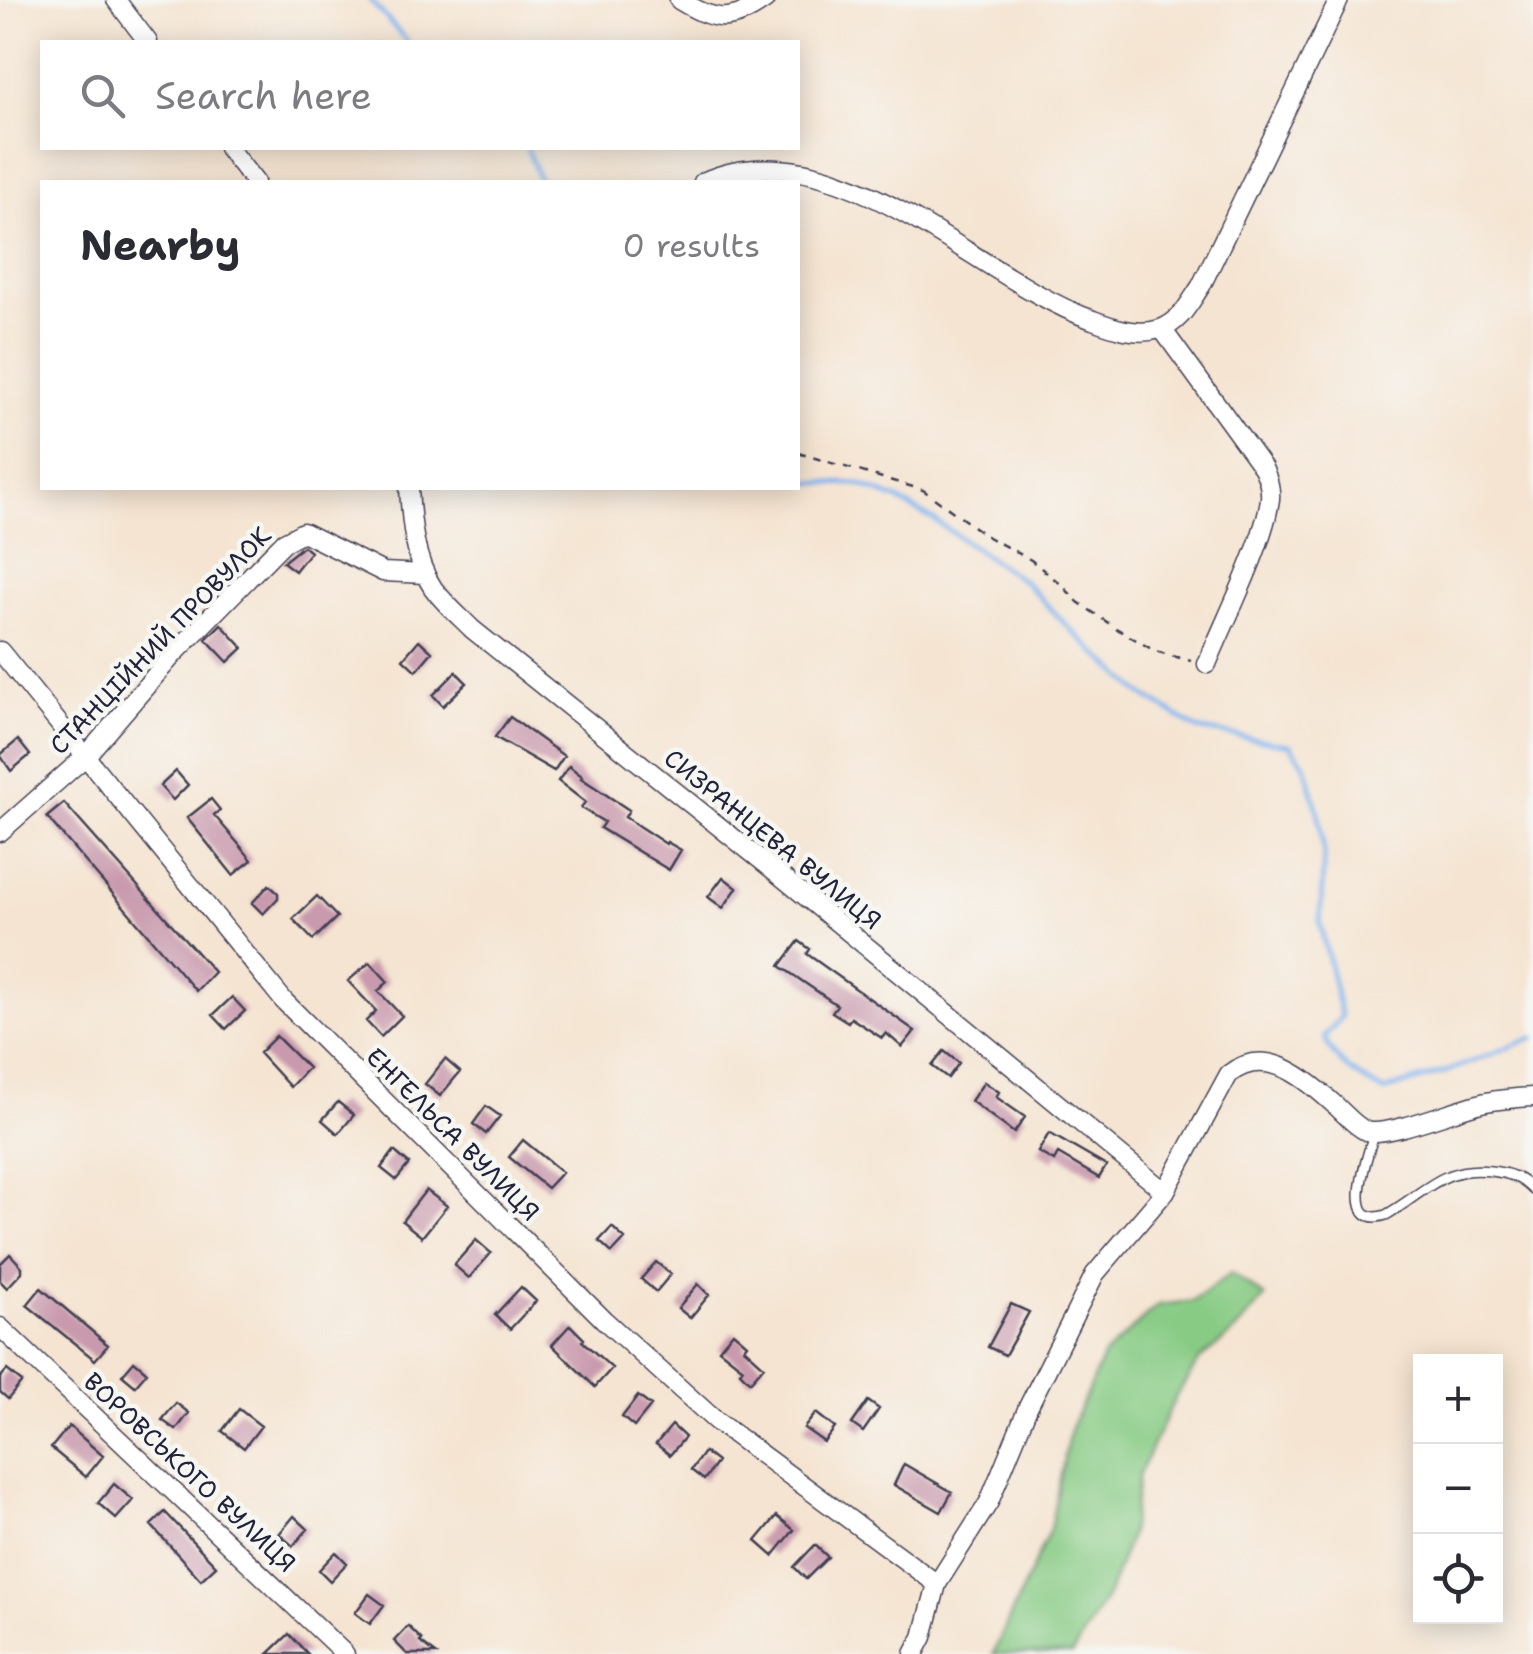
<!DOCTYPE html>
<html lang="en">
<head>
<meta charset="utf-8">
<style>
	body { margin:0; font-family:"Shantell Sans",sans-serif; background:#f2f2f3; color:#2b2b33 }
	.controls { position:absolute; right:30px; bottom:30px; display:grid; overflow:hidden; border-radius:0px; box-shadow:0 5px 25px #0003 }
	.controls button { width:90px; height:90px; display:grid; place-items:center; padding:0; border:0; border-bottom:2px solid #e1e1e2; background:#fff; color:#2b2b33; font:50px sans-serif }
	.list { margin:0; padding:0; list-style:none }
	h2 { display:flex; justify-content:space-between; align-items:center; height:130px; margin:0; padding:0 40px; font-size:42px }
	h2 small { font-size:32px; font-weight:400; color:#7c7c81 }
	.icon { flex:none; width:55px; height:55px; fill:none; stroke:currentColor; stroke-width:2; stroke-linecap:round; stroke-linejoin:round }
	.map { position:relative; flex:none; width:1533px; height:1654px; overflow:hidden }
	.search { position:absolute; background:#fff; box-shadow:0 5px 25px #0003; left:40px; top:40px; width:760px; height:110px; display:flex; align-items:center; gap:25px; box-sizing:border-box; padding:0 35px; border-radius:0px; color:#7c7c81; font-size:38px }
	.panel { position:absolute; background:#fff; box-shadow:0 5px 25px #0003; left:40px; top:180px; width:760px; height:310px; border-radius:0px }
	.map>svg:first-child { display:block }
	.green { fill:#87cb84; stroke:#547660; stroke-width:2.5 }
	.lines { fill:none; stroke-linecap:round; stroke-linejoin:round }
	.stream { stroke:#80b4ee; stroke-width:5 }
	.building { fill:#c99aad }
	.service-casing { stroke:#423f52; stroke-width:12 }
	.minor-casing { stroke:#423f52; stroke-width:21 }
	.path { stroke:#423f52; stroke-width:2.5; stroke-dasharray:8 8; stroke-linecap:butt }
	.service { stroke:#fff; stroke-width:9 }
	.minor { stroke:#fff; stroke-width:18 }
	.labels { text-anchor:middle; stroke-width:9; stroke-linejoin:round; paint-order:stroke }
	.street-label { font-size:25px; fill:#22223b; stroke:#f6f6f2 }
</style>
</head>
<body>
<div class="map">
<svg width="1533" height="1654" viewBox="0 0 1533 1654">
	<rect width="100%" height="100%" fill="#f6f6f2"/>
	<filter id="ink" filterUnits="userSpaceOnUse"><feTurbulence type="fractalNoise" baseFrequency=".01" numOctaves="2"/><feDisplacementMap in="SourceGraphic" scale="20" xChannelSelector="R" yChannelSelector="G"/><feConvolveMatrix kernelMatrix="1 2 1 2 8 2 1 2 1" color-interpolation-filters="sRGB"/></filter>
	<filter id="wash" filterUnits="userSpaceOnUse"><feTurbulence type="fractalNoise" baseFrequency=".0048" numOctaves="4" result="noise"/><feDisplacementMap in="SourceGraphic" scale="40" xChannelSelector="R" yChannelSelector="G"/><feGaussianBlur stdDeviation="2.25" result="paint"/><feColorMatrix in="noise" values="0 0 0 0 0 0 0 0 0 0 0 0 0 0 0 0 0 1.4 0 .05"/><feComposite in="paint" operator="in"/></filter>
	<g filter="url(#wash)">
		<rect width="100%" height="100%" fill="#f5e4d1"/>
		<!-- green -->
		<path class="green" d="M 1231,1273 L 1265,1297 L 1232,1334 L 1201,1358 L 1176,1396 L 1139,1474 L 1130,1535 L 1108,1594 L 1072,1654 L 993,1654 L 1050,1529 L 1070,1430 L 1104,1355 L 1158,1305 L 1193,1301 Z"/>
		<g class="lines">
			<!-- stream -->
			<path class="stream" d="M 370,0 L 408,42
				M 527,148 L 540,182
				M 798,482 L 858,484 L 896,499 L 934,520 L 1026,583 L 1068,627 L 1138,691 L 1197,729 L 1290,745 L 1305,765 L 1318,812 L 1324,853 L 1320,923 L 1341,1017 L 1324,1037 C 1335,1064 1359,1078 1384,1091 L 1445,1072 L 1533,1038"/>
		</g>
		<g id="blocks">
			<!-- building -->
			<path class="building" d="M 303,546 L 310,552 L 295,571 L 283,562 Z
				M 221,624 L 243,648 L 228,662 L 206,639 Z
				M 419,640 L 432,652 L 416,671 L 403,659 Z
				M 456,672 L 467,683 L 443,706 L 433,695 Z
				M 510,717 L 564,756 L 554,771 L 495,737 Z
				M 18,740 L 30,755 L 11,771 L 0,755 Z
				M 569,766 L 582,776 L 581,778 L 629,810 L 625,817 L 666,844 L 667,842 L 681,850 L 669,870 L 600,828 L 604,822 L 581,808 L 585,802 L 558,781 Z
				M 176,771 L 188,785 L 173,800 L 160,786 Z
				M 211,799 L 220,810 L 214,815 L 252,860 L 233,875 L 187,818 Z
				M 64,803 L 214,972 L 196,991 L 47,817 Z
				M 723,877 L 737,888 L 723,908 L 708,897 Z
				M 269,885 L 278,893 L 278,898 L 263,914 L 252,903 Z
				M 317,896 L 337,917 L 313,940 L 293,919 Z
				M 799,941 L 810,949 L 807,954 L 915,1031 L 902,1047 L 886,1033 L 882,1038 L 851,1018 L 848,1022 L 832,1012 L 837,1005 L 780,966 Z
				M 370,962 L 388,982 L 378,991 L 402,1016 L 381,1037 L 366,1021 L 376,1011 L 348,981 Z
				M 232,997 L 245,1011 L 226,1029 L 213,1015 Z
				M 276,1036 L 308,1068 L 290,1087 L 259,1053 Z
				M 944,1051 L 959,1063 L 948,1078 L 932,1066 Z
				M 445,1059 L 460,1072 L 440,1096 L 425,1084 Z
				M 984,1082 L 999,1092 L 996,1097 L 1025,1117 L 1014,1133 L 971,1101 Z
				M 338,1102 L 354,1115 L 338,1134 L 322,1120 Z
				M 486,1106 L 500,1116 L 486,1134 L 473,1124 Z
				M 1049,1133 L 1106,1166 L 1099,1178 L 1058,1154 L 1054,1161 L 1038,1152 Z
				M 523,1140 L 562,1172 L 547,1188 L 509,1157 Z
				M 394,1151 L 409,1164 L 396,1180 L 381,1168 Z
				M 426,1190 L 447,1206 L 422,1237 L 402,1221 Z
				M 612,1227 L 625,1239 L 612,1253 L 599,1241 Z
				M 476,1240 L 491,1253 L 469,1278 L 454,1265 Z
				M 10,1254 L 22,1267 L 22,1272 L 7,1288 L 0,1281 L 0,1264 Z
				M 656,1262 L 671,1274 L 656,1292 L 641,1279 Z
				M 698,1284 L 709,1295 L 690,1318 L 678,1308 Z
				M 521,1287 L 536,1301 L 510,1329 L 495,1315 Z
				M 41,1288 L 108,1345 L 95,1360 L 27,1305 Z
				M 1011,1304 L 1029,1312 L 1005,1355 L 988,1347 Z
				M 570,1325 L 584,1339 L 582,1341 L 612,1368 L 595,1387 L 552,1345 Z
				M 733,1332 L 747,1344 L 744,1348 L 764,1366 L 750,1382 L 740,1372 L 743,1368 L 719,1349 Z
				M 134,1361 L 147,1372 L 135,1386 L 122,1375 Z
				M 7,1370 L 22,1382 L 8,1399 L 0,1392 L 0,1378 Z
				M 638,1396 L 651,1406 L 634,1427 L 622,1417 Z
				M 868,1401 L 879,1409 L 863,1432 L 852,1424 Z
				M 176,1403 L 189,1413 L 176,1430 L 162,1420 Z
				M 239,1409 L 261,1426 L 244,1448 L 222,1431 Z
				M 816,1413 L 835,1428 L 824,1442 L 804,1428 Z
				M 672,1425 L 685,1437 L 670,1455 L 656,1444 Z
				M 69,1426 L 103,1456 L 86,1477 L 51,1448 Z
				M 704,1452 L 717,1462 L 704,1480 L 691,1470 Z
				M 904,1464 L 952,1492 L 941,1512 L 894,1485 Z
				M 114,1484 L 133,1500 L 116,1519 L 98,1503 Z
				M 165,1512 L 216,1566 L 201,1580 L 151,1525 Z
				M 294,1516 L 308,1529 L 293,1546 L 279,1534 Z
				M 777,1516 L 794,1530 L 773,1556 L 756,1541 Z
				M 815,1545 L 828,1557 L 806,1579 L 794,1567 Z
				M 336,1552 L 347,1563 L 330,1581 L 319,1570 Z
				M 369,1594 L 384,1605 L 370,1624 L 355,1613 Z
				M 408,1626 L 422,1640 L 420,1642 L 436,1654 L 407,1654 L 394,1641 Z
				M 289,1634 L 308,1654 L 268,1654 Z"/>
		</g>
	</g>
	<g filter="url(#ink)">
		<use href="#blocks" fill-opacity="0" stroke="#423f52" stroke-width="2.5"/>
		<g class="lines">
			<defs>
				<path id="service" d="M 1374,1133 C 1369,1153 1339,1230 1386,1215 C 1425,1193 1442,1165 1491,1171 C 1508,1173 1521,1177 1533,1190"/>
				<path id="minor" d="M 116,0 L 148,42
					M 679,0 C 714,21 730,25 765,0
					M 228,148 L 255,182
					M 703,182 C 837,122 974,278 1093,320 C 1114,328 1137,336 1160,329 C 1180,323 1190,302 1201,286 L 1339,0
					M 1162,329 L 1263,468 C 1268,478 1271,488 1270,499 C 1264,544 1225,620 1207,664
					M 409,488 C 411,521 414,560 433,588 C 444,603 459,616 472,629 L 771,868 L 1165,1192
					M 0,651 L 284,1001 L 604,1320 L 716,1421 L 937,1584
					M 0,832 L 86,756 L 173,655 L 284,542 L 303,532 L 383,572 L 425,574
					M 0,1327 L 345,1654
					M 914,1654 L 923,1637 L 937,1584 L 989,1502 L 1028,1407 L 1095,1274 L 1165,1192 L 1229,1074 C 1267,1044 1306,1079 1336,1106 C 1345,1114 1355,1126 1366,1131 C 1387,1138 1460,1107 1486,1102 C 1502,1099 1518,1098 1533,1097"/>
			</defs>
			<!-- service casing -->
			<use href="#service" class="service-casing"/>
			<!-- minor casing -->
			<use href="#minor" class="minor-casing"/>
			<!-- path -->
			<path class="path" d="M 798,453 L 923,490 L 988,537 L 1031,560 L 1062,585 L 1078,602 L 1114,627 L 1155,651 L 1191,661"/>
			<!-- service -->
			<use href="#service" class="service"/>
			<!-- minor -->
			<use href="#minor" class="minor"/>
		</g>
	</g>
	<g class="labels">
		<!-- street labels -->
		<g class="street-label">
			<text transform="translate(160 640) rotate(-46)" y="9">СТАНЦІЙНИЙ ПРОВУЛОК</text>
			<text transform="translate(773 839) rotate(39)" y="9">СИЗРАНЦЕВА ВУЛИЦЯ</text>
			<text transform="translate(453 1134) rotate(45)" y="9">ЕНГЕЛЬСА ВУЛИЦЯ</text>
			<text transform="translate(190 1472) rotate(43)" y="9">ВОРОВСЬКОГО ВУЛИЦЯ</text>
		</g>
	</g>
</svg>
<div class="controls">
<button>+</button>
<button>−</button>
<button><svg class="icon" aria-label="locate" viewBox="0 0 24 24"><circle cx="12" cy="12" r="6"/><path d="M12 2v4M12 18v4M2 12h4M18 12h4"/></svg></button>
</div>
<div class="search"><svg class="icon" aria-label="search" viewBox="0 0 24 24"><circle cx="10" cy="10" r="6"/><path d="M15 15l6 6"/></svg>Search here</div>
<section class="panel">
<h2>Nearby<small>0 results</small></h2>
<ul class="list">
</ul>
</section>
</div>
</body>
</html>
